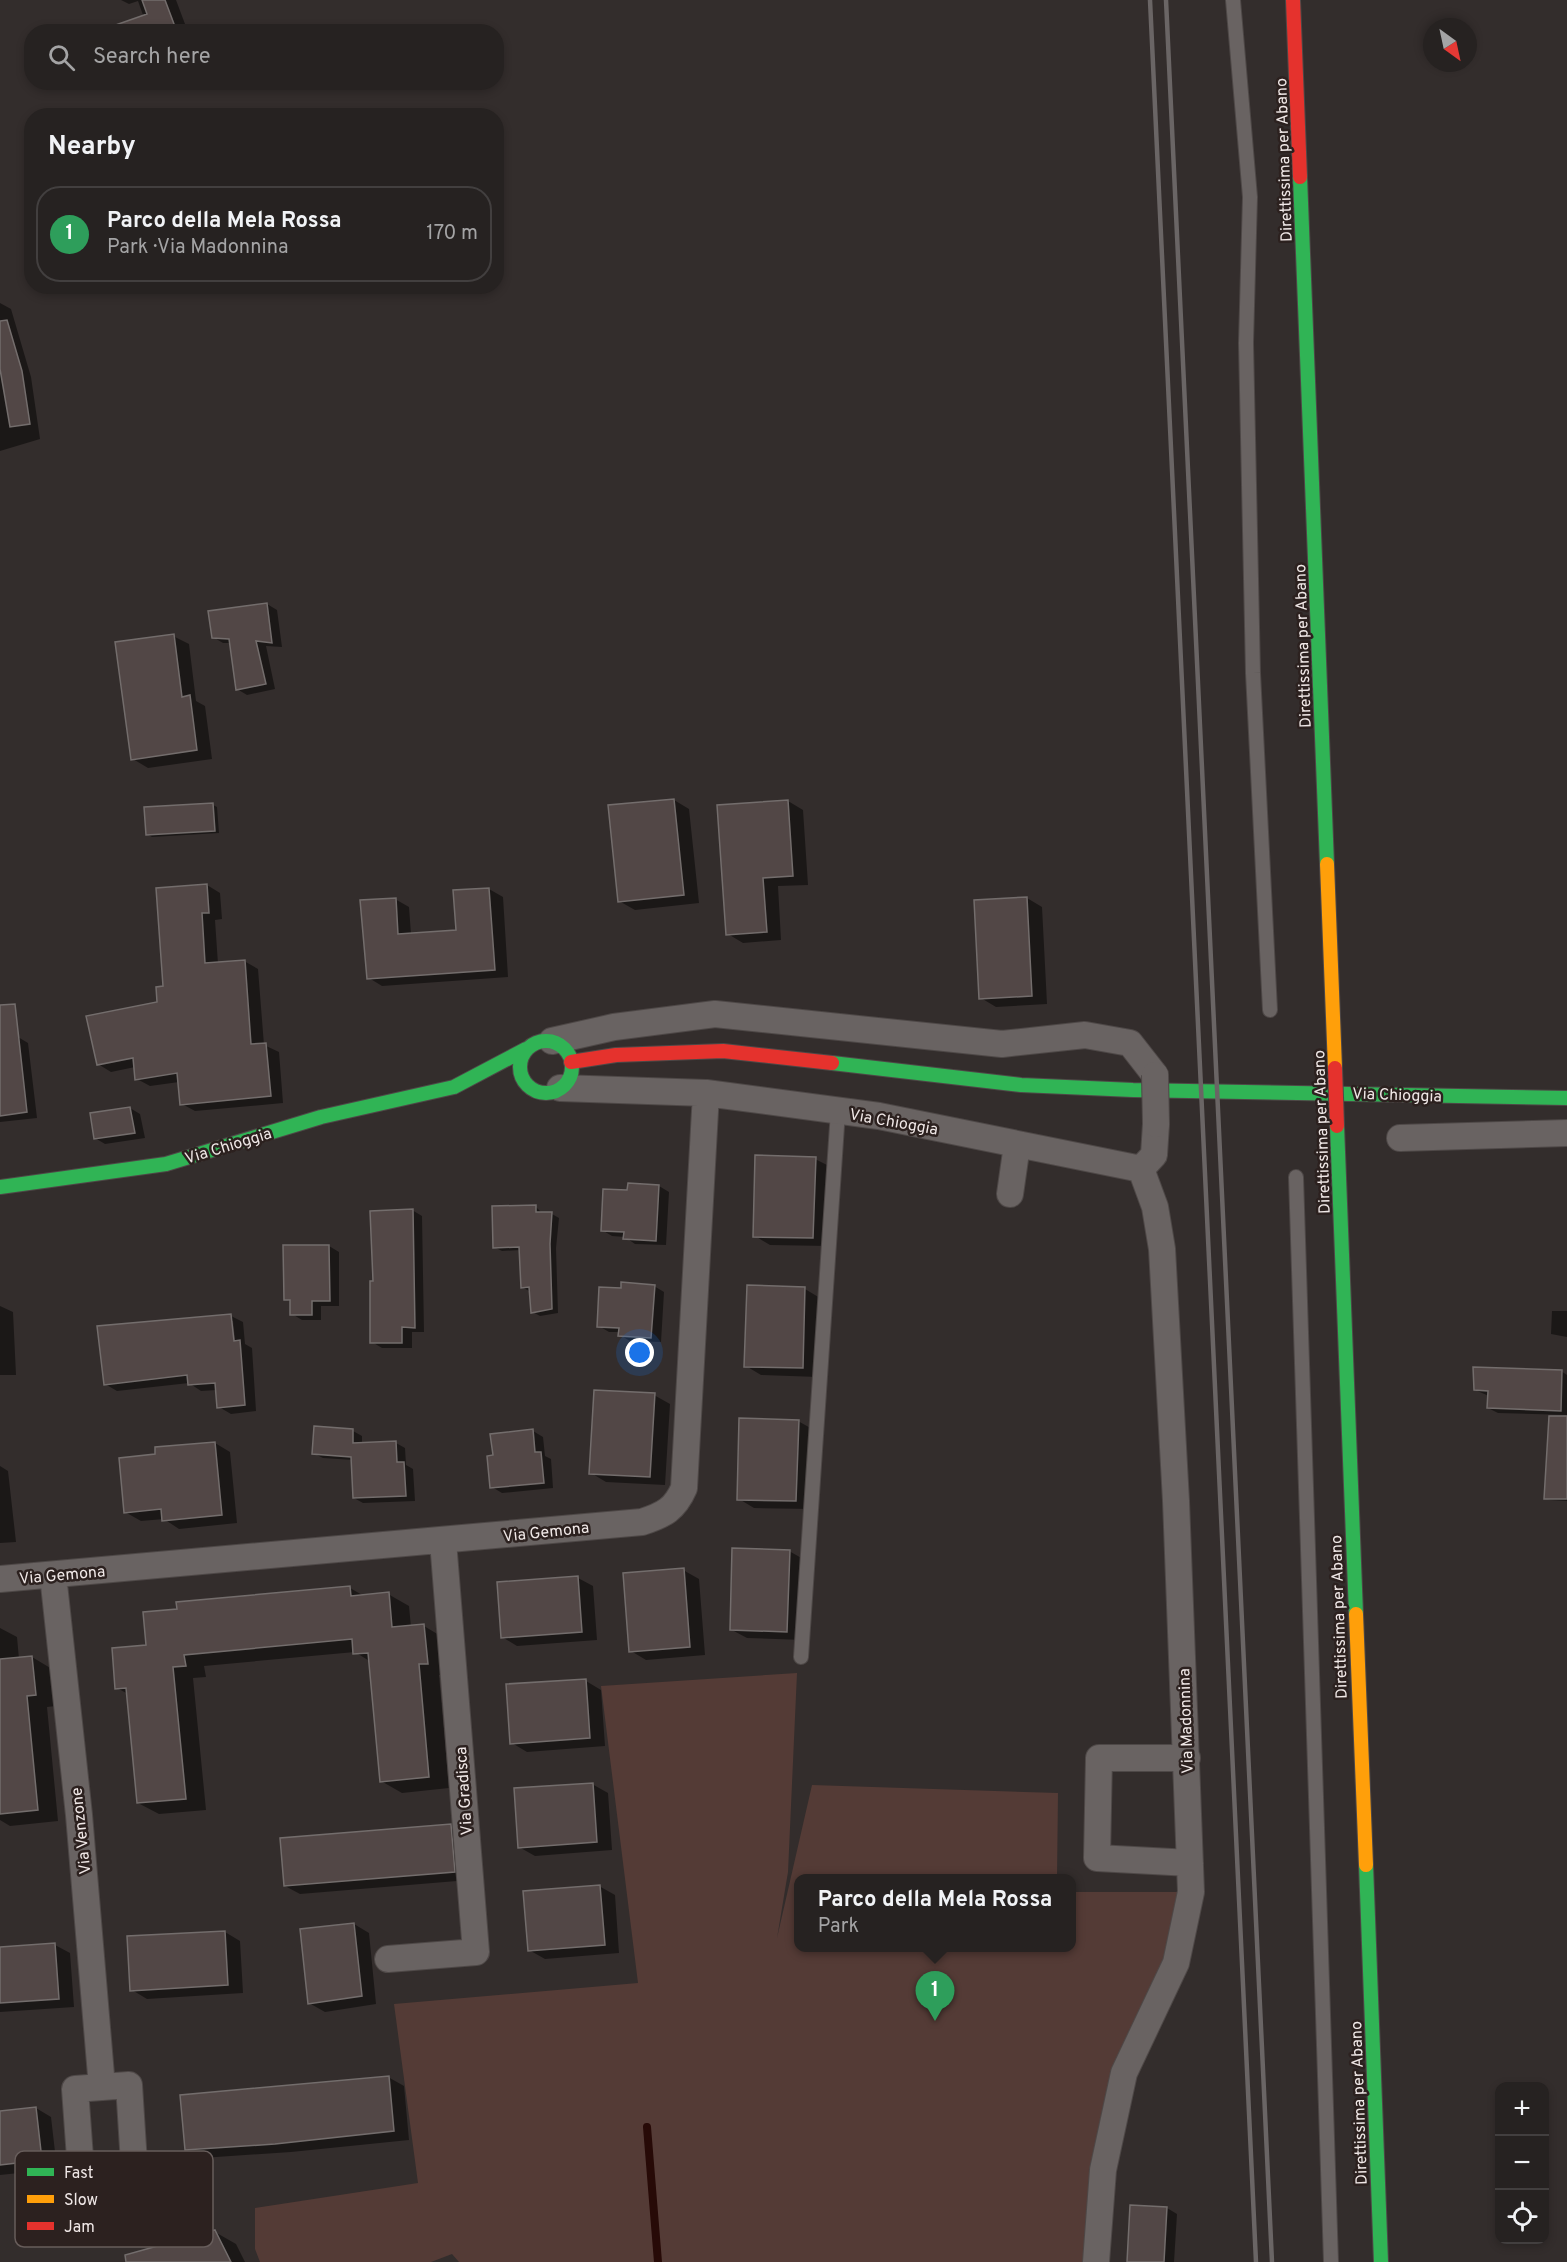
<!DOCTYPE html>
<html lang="en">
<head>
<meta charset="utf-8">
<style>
	body { margin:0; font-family:Overpass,sans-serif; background:#322f2e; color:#f1f3f6 }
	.controls { position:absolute; right:18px; bottom:18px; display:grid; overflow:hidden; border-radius:12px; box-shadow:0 3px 9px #0003 }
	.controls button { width:54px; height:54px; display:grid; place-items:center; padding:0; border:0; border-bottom:2px solid #423f3f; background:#262221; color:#f1f3f6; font:30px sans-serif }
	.compass { position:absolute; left:1423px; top:18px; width:54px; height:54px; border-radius:50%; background:#262221; box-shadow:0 3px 9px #0003; rotate:147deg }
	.you { position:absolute; left:640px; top:1353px; width:21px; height:21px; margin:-15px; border:4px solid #fff; border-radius:50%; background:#1a73e8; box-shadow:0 0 0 9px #1a73e833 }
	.badge { display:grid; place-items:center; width:39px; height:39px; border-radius:50%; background:#b45309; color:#fff; font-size:20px; font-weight:700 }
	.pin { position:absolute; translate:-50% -50px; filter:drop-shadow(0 2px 3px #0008) }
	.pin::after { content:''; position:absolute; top:32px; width:21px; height:18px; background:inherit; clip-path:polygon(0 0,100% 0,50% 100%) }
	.popup { position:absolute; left:794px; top:1874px; width:282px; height:78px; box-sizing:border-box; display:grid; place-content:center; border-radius:12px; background:#262221; filter:drop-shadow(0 2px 4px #0005); font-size:20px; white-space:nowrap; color:#a4a4a5 }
	.popup b { font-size:22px; color:#f1f3f6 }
	.popup::after { content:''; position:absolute; left:50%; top:100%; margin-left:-12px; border:12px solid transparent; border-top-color:#262221 }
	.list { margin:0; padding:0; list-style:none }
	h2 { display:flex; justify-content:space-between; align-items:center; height:78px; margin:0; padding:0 24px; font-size:26px }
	h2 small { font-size:20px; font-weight:400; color:#a4a4a5 }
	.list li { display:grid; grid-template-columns:39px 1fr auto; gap:18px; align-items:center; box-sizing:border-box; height:96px; margin:0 12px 12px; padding:0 12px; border:2px solid #423f3f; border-radius:24px }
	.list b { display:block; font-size:22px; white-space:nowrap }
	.list p { margin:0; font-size:20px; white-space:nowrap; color:#a4a4a5 }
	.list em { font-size:20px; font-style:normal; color:#a4a4a5 }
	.icon { flex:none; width:33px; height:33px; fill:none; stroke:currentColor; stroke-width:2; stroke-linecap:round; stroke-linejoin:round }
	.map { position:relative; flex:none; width:1567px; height:2262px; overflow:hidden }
	.search { position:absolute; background:#262221; box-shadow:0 3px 9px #0003; left:24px; top:24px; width:480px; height:66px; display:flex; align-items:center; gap:15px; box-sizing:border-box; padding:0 21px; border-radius:24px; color:#a4a4a5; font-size:22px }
	.panel { position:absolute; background:#262221; box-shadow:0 3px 9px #0003; left:24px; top:108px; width:480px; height:186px; border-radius:24px }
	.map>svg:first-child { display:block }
	.green { fill:#543b36 }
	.shadow { fill:#0007; fill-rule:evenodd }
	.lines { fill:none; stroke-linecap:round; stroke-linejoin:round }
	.stream { stroke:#270a07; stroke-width:8 }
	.building { fill:#524746; stroke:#736d6c; stroke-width:1.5 }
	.lane-casing { stroke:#4e4847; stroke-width:16 }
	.street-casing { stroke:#4e4847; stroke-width:28 }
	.fast-casing { stroke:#4e4847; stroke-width:16 }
	.slow-casing { stroke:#4e4847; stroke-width:16 }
	.jam-casing { stroke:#4e4847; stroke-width:16 }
	.lane { stroke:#696362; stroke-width:14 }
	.street { stroke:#696362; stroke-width:26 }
	.fast { stroke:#30b455; stroke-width:14 }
	.slow { stroke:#ff9f0a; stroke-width:14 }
	.jam { stroke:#e5322d; stroke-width:14 }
	.rail { stroke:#6a6565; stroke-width:4.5 }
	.street-bridge-casing { stroke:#4e4847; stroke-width:28; stroke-linecap:butt }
	.jam-bridge-casing { stroke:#4e4847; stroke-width:16; stroke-linecap:butt }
	.street-bridge { stroke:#696362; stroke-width:26 }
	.jam-bridge { stroke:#e5322d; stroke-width:14 }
	.labels { text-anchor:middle; stroke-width:5; stroke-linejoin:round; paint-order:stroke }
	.street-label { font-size:16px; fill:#f0e8e7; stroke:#2c211f }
	.key { fill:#2c211f; stroke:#675d5b; stroke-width:1.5 }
	.key-label { font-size:16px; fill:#f0e8e7 }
</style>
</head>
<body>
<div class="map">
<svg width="1567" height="2262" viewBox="0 0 1567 2262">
	<rect width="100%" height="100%" fill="#332d2c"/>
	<!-- green -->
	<path class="green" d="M 797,1673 L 788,1872 L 777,1938 L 812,1785 L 1058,1793 L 1057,1878 L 798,1878 L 798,1948 L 1072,1948 L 1072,1892 L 1191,1892 L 1124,2073 L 1100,2262 L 459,2262 L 452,2254 L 431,2262 L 260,2262 L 255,2249 L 255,2208 L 418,2183 L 394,2004 L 638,1983 L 601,1686 Z"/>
	<!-- shadow -->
	<path class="shadow" d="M 121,0 L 176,0 L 188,32 L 149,32 L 138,1 L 129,4 Z
		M 138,82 L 159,82 L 144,88 Z
		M 0,303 L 11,309 L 31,377 L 40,439 L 0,451 Z
		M 267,604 L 277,610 L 282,647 L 266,646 L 275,689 L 247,695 L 237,689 L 231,643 L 223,643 L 213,637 Z
		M 173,636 L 189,644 L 196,701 L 205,706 L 212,759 L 148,768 L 133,759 Z
		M 674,800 L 689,809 L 699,903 L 635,910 L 619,901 Z
		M 788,801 L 803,810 L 808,885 L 778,886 L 781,940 L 743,943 L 728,934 Z
		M 213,805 L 217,807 L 219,833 L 152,837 L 147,834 Z
		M 207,885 L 220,893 L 222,919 L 215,920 L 218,964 L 244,961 L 258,969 L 264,1045 L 279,1052 L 283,1103 L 195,1111 L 182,1104 L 179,1082 L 150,1086 L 137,1079 L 135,1067 L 111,1072 L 98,1064 L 158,1003 Z
		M 489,889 L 503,897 L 508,977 L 382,986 L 369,978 L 395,899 L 409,907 L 411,934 L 457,931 Z
		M 1027,898 L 1042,907 L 1047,1004 L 996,1007 L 981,998 Z
		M 18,1037 L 28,1043 L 37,1118 L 0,1122 L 0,1039 Z
		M 130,1108 L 140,1114 L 145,1138 L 105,1144 L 95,1138 Z
		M 815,1159 L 831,1167 L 828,1246 L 770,1245 L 755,1236 Z
		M 659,1186 L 669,1192 L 666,1245 L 635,1244 L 625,1237 L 612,1236 L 602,1230 L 629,1192 Z
		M 536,1207 L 543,1214 L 552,1214 L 559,1218 L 556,1248 L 558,1313 L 540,1316 L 533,1312 L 529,1291 L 522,1287 L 521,1250 L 502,1251 L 494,1247 Z
		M 412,1210 L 422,1216 L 424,1332 L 412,1332 L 412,1348 L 382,1348 L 372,1342 L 375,1282 Z
		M 329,1246 L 339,1252 L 339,1306 L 321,1306 L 321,1320 L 302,1320 L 292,1314 L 292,1303 L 286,1299 Z
		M 654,1286 L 664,1292 L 661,1342 L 630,1341 L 620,1335 L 620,1332 L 609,1332 L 599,1326 L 622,1290 Z
		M 748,1287 L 805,1289 L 820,1298 L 818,1377 L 761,1375 L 746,1366 Z
		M 0,1306 L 13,1312 L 16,1375 L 0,1375 Z
		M 1552,1311 L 1567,1311 L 1567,1337 L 1551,1334 Z
		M 231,1316 L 243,1322 L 245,1344 L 252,1348 L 256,1411 L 231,1414 L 219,1407 L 217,1390 L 201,1391 L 189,1383 L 117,1391 L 105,1384 ZM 230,1321 L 233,1321 L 236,1348 L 233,1348 Z
		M 1561,1371 L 1567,1375 L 1567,1415 L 1498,1413 L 1488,1408 L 1489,1396 L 1475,1390 Z
		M 654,1395 L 670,1404 L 665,1485 L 606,1482 L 591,1473 Z
		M 798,1421 L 814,1430 L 812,1509 L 754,1508 L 739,1499 Z
		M 1567,1425 L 1567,1501 L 1550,1500 L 1546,1498 Z
		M 353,1431 L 362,1436 L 362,1444 L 396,1443 L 405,1448 L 406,1465 L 413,1469 L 415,1501 L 363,1503 L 354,1498 L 353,1460 L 323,1458 L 313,1453 Z
		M 533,1431 L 543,1437 L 545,1456 L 551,1459 L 553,1488 L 502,1493 L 492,1487 L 494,1456 Z
		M 215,1443 L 230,1452 L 237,1523 L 179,1529 L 164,1519 L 141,1521 L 125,1512 L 157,1456 Z
		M 0,1466 L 8,1471 L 16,1542 L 0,1543 Z
		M 789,1551 L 805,1560 L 803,1640 L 747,1638 L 732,1630 Z
		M 683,1570 L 699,1579 L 705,1655 L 646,1660 L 631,1651 Z
		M 578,1578 L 593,1586 L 597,1640 L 517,1646 L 502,1637 Z
		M 350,1588 L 364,1596 L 388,1594 L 409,1606 L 411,1627 L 424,1626 L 444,1638 L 448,1675 L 439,1675 L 449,1788 L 402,1793 L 381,1781 L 371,1662 L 355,1652 L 204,1666 L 206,1677 L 193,1678 L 206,1810 L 159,1814 L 138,1803 L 128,1694 L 117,1688 L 147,1646 Z
		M 0,1628 L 17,1637 L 19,1659 L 32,1657 L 52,1669 L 56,1706 L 47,1707 L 58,1821 L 10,1826 L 0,1820 Z
		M 586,1681 L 601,1690 L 605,1746 L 527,1752 L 512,1743 Z
		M 592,1784 L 608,1793 L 612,1850 L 535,1856 L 519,1847 Z
		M 450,1826 L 466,1835 L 469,1880 L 300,1894 L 285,1886 Z
		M 599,1886 L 615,1895 L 619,1953 L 545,1959 L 529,1950 Z
		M 354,1924 L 369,1933 L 376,2004 L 325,2012 L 309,2003 Z
		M 225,1932 L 240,1941 L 243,1993 L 147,1999 L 132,1990 Z
		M 55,1945 L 70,1953 L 74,2007 L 0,2012 L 0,1948 Z
		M 388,2077 L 404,2086 L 409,2140 L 291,2152 L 202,2158 L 186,2149 Z
		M 36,2108 L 51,2117 L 57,2169 L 0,2175 L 0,2112 Z
		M 1167,2208 L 1177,2214 L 1174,2262 L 1130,2262 Z
		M 215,2232 L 236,2244 L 245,2262 L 168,2262 Z"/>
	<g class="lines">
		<!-- stream -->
		<path class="stream" d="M 647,2127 L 658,2262"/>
	</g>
	<!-- building -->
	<path class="building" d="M 142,0 L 165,0 L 177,32 L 108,32 L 107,28 L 147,14 Z
		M 7,320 L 22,371 L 30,424 L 10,427 L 0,369 L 0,321 Z
		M 267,603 L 272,643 L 256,641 L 266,684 L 236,690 L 229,639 L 212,638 L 208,611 Z
		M 174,634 L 182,697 L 190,695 L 197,750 L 131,760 L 115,642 Z
		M 674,799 L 684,895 L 618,902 L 608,805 Z
		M 788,800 L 793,876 L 763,878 L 767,932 L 726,935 L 717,805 Z
		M 213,803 L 215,831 L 146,835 L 144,807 Z
		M 207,884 L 209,913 L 202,913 L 205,963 L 245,960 L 251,1044 L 266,1043 L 271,1096 L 180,1105 L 177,1073 L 135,1080 L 133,1058 L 97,1065 L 86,1016 L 157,1002 L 156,987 L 163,986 L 156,888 Z
		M 489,888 L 495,970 L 367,979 L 360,900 L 396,898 L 398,934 L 456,930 L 453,890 Z
		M 1027,897 L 1032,996 L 979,999 L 974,900 Z
		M 15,1004 L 27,1112 L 0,1116 L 0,1005 Z
		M 130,1107 L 135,1133 L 94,1139 L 90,1113 Z
		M 755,1155 L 816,1157 L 813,1238 L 753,1237 Z
		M 628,1183 L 659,1185 L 656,1241 L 623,1239 L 624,1232 L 601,1231 L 603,1189 L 627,1190 Z
		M 536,1205 L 536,1212 L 552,1212 L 550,1244 L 552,1309 L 531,1313 L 529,1287 L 521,1288 L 519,1247 L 493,1248 L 492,1206 Z
		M 413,1209 L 415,1328 L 402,1327 L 402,1343 L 370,1343 L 370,1281 L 373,1281 L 370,1211 Z
		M 283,1245 L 329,1245 L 330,1301 L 312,1301 L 312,1315 L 290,1315 L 290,1300 L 284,1300 Z
		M 621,1282 L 655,1285 L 651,1338 L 618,1336 L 619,1328 L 597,1327 L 599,1287 L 621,1288 Z
		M 747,1285 L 805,1287 L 803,1368 L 744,1367 Z
		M 231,1314 L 234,1341 L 240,1340 L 245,1405 L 217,1408 L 215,1383 L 188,1385 L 187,1375 L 104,1385 L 97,1326 Z
		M 1473,1367 L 1562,1370 L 1561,1411 L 1487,1408 L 1488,1391 L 1474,1390 Z
		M 594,1390 L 655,1393 L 650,1477 L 589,1474 Z
		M 1549,1416 L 1567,1416 L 1567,1499 L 1544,1499 Z
		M 739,1418 L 799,1420 L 796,1501 L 737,1500 Z
		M 314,1426 L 353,1429 L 353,1443 L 396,1441 L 397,1462 L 404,1462 L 406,1496 L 353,1498 L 351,1457 L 312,1454 Z
		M 533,1429 L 535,1452 L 541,1452 L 544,1483 L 490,1488 L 487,1456 L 493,1455 L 490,1434 Z
		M 215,1442 L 222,1515 L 162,1521 L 161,1509 L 124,1513 L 119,1458 L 155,1454 L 155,1447 Z
		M 732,1548 L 790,1550 L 787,1632 L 730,1630 Z
		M 684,1568 L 690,1647 L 629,1652 L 623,1573 Z
		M 578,1576 L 582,1632 L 501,1638 L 497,1582 Z
		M 350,1586 L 351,1596 L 389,1592 L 392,1627 L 424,1624 L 428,1664 L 419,1664 L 429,1777 L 380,1782 L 368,1653 L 353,1654 L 352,1639 L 184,1655 L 186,1666 L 173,1667 L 186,1799 L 137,1803 L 126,1688 L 115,1689 L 112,1648 L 146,1645 L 143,1612 L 177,1609 L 176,1602 Z
		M 32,1656 L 36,1695 L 27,1696 L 38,1810 L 0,1814 L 0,1659 Z
		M 586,1679 L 590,1738 L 510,1744 L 506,1684 Z
		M 593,1783 L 597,1842 L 518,1848 L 514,1788 Z
		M 451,1824 L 455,1872 L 284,1886 L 280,1838 Z
		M 600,1885 L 605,1945 L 528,1951 L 523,1891 Z
		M 354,1923 L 362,1996 L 308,2004 L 300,1929 Z
		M 225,1931 L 228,1985 L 130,1991 L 127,1936 Z
		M 55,1943 L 59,1999 L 0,2003 L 0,1947 Z
		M 389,2076 L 394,2131 L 275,2144 L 185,2150 L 180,2095 Z
		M 36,2107 L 42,2160 L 0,2165 L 0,2111 Z
		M 1130,2205 L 1167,2207 L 1164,2262 L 1127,2262 Z
		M 215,2230 L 231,2262 L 126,2262 L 125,2255 Z"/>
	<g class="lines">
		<defs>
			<path id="lane" d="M 1233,0 L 1250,197 L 1246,343 L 1253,673 L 1270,1010
				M 1296,1177 L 1331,2262
				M 801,1657 L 838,1111"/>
			<path id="street" d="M 552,1041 L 614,1027 L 715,1014 L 1002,1044 L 1085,1035 L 1130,1043 L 1155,1075
				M 560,1088 L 706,1093 L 879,1116 L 1141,1169
				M 1400,1138 L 1567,1133
				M 1141,1169 L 1154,1155 L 1156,1124
				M 1010,1194 L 1017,1145
				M 53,1575 L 79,1815 L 102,2087
				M 0,1579 L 642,1522 C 664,1515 675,1509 684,1488 L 706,1093
				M 1187,1758 L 1099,1758 L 1097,1858 L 1190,1863
				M 388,1959 L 476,1952 L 443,1541
				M 129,2085 L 136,2195 L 83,2199 L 75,2089 Z
				M 1096,2262 L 1103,2170 L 1124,2073 L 1176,1963 L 1191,1892 L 1176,1501 L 1162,1249 L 1155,1207 L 1141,1169"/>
			<path id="fast" d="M 1300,177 L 1327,864
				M520 1067a26 26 0 1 1 52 0a26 26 0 1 1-52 0Z
				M 832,1063 L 1021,1085 L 1133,1090 L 1567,1098
				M 1337,1126 L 1356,1614
				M 0,1187 L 166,1164 L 321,1117 L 454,1087 L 526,1049
				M 1366,1865 L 1381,2262"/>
			<path id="slow" d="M 1327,864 L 1335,1068
				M 1356,1614 L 1366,1865"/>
			<path id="jam" d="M 1293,0 L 1300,177
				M 571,1062 L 616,1055 L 723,1051 L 832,1063"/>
		</defs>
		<!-- lane casing -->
		<use href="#lane" class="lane-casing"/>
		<!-- street casing -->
		<use href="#street" class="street-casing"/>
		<!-- fast casing -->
		<use href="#fast" class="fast-casing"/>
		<!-- slow casing -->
		<use href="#slow" class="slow-casing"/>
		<!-- jam casing -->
		<use href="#jam" class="jam-casing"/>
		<!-- lane -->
		<use href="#lane" class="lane"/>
		<!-- street -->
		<use href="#street" class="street"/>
		<!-- fast -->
		<use href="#fast" class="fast"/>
		<!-- slow -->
		<use href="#slow" class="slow"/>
		<!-- jam -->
		<use href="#jam" class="jam"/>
		<!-- rail -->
		<path class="rail" d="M 1150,0 L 1256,2262
			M 1166,0 L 1272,2262"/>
		<defs>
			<path id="street-bridge" d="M 1155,1075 L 1156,1124"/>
			<path id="jam-bridge" d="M 1335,1068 L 1337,1126"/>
		</defs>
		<!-- street-bridge casing -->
		<use href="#street-bridge" class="street-bridge-casing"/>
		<!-- jam-bridge casing -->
		<use href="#jam-bridge" class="jam-bridge-casing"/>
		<!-- street-bridge -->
		<use href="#street-bridge" class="street-bridge"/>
		<!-- jam-bridge -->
		<use href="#jam-bridge" class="jam-bridge"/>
	</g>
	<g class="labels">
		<!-- street labels -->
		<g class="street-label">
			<text transform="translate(1283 160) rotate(-92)" y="6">Direttissima per Abano</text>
			<text transform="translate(1302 646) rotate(-92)" y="6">Direttissima per Abano</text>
			<text transform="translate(1397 1094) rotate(2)" y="6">Via Chioggia</text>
			<text transform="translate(894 1121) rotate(10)" y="6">Via Chioggia</text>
			<text transform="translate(1321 1132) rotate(-92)" y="6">Direttissima per Abano</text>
			<text transform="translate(228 1145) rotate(-17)" y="6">Via Chioggia</text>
			<text transform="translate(546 1531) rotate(-6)" y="6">Via Gemona</text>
			<text transform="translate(62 1574) rotate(-5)" y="6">Via Gemona</text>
			<text transform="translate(1338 1617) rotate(-92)" y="6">Direttissima per Abano</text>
			<text transform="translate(1185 1721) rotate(-92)" y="6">Via Madonnina</text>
			<text transform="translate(463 1791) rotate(-94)" y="6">Via Gradisca</text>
			<text transform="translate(80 1831) rotate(-96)" y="6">Via Venzone</text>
			<text transform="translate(1358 2103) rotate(-92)" y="6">Direttissima per Abano</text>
		</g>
	</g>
	<!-- legend -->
	<rect x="15" y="2151" width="198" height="96" rx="9" class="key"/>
	<rect x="27" y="2168" width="27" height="8" fill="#30b455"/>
	<rect x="27" y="2195" width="27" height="8" fill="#ff9f0a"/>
	<rect x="27" y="2222" width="27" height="8" fill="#e5322d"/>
	<g class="key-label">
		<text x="64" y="2178">Fast</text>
		<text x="64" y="2205">Slow</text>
		<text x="64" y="2232">Jam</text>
	</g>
</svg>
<div class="controls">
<button>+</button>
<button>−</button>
<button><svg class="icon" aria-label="locate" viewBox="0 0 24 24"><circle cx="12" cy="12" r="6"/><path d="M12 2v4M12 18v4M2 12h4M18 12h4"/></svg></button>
</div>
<svg class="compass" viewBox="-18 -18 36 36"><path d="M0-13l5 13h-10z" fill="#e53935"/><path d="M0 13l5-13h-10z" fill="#a4a4a5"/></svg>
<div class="you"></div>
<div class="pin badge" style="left:935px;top:2021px;background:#2e9e5b">1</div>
<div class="popup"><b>Parco della Mela Rossa</b>Park</div>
<div class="search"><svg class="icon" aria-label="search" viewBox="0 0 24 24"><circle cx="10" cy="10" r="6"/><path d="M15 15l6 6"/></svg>Search here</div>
<section class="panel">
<h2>Nearby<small></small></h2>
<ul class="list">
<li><span class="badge" style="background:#2e9e5b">1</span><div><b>Parco della Mela Rossa</b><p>Park · Via Madonnina</p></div><em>170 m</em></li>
</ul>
</section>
</div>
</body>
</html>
